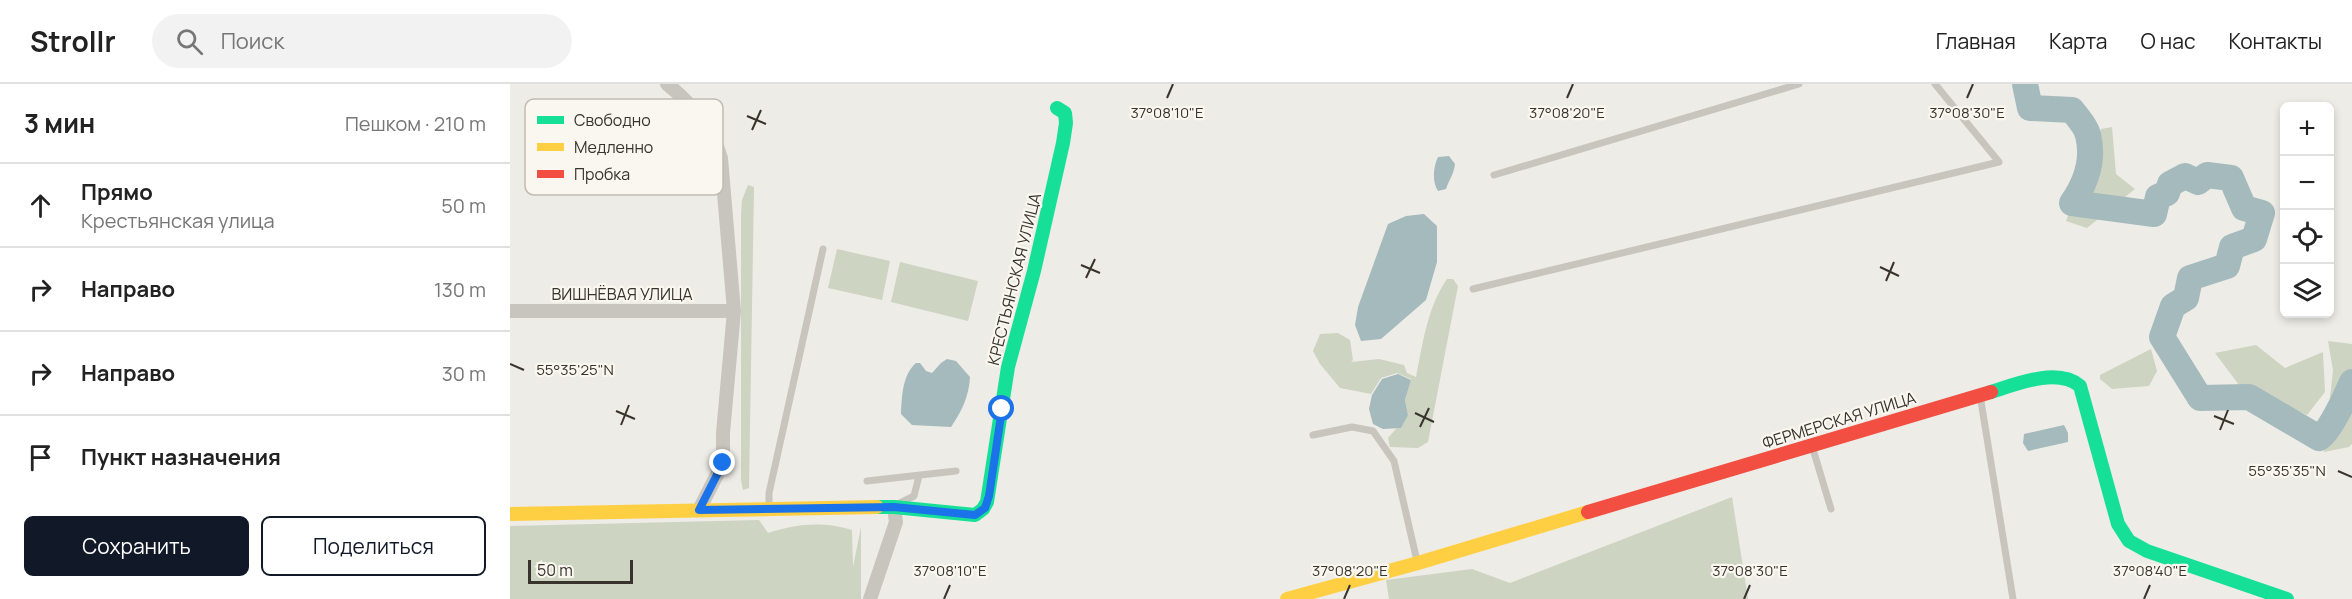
<!DOCTYPE html>
<html lang="ru">
<head>
<meta charset="utf-8">
<style>
	body { margin:0; font-family:Manrope,sans-serif; background:#f2f2f2; color:#222 }
	.controls { position:absolute; right:18px; top:18px; display:grid; overflow:hidden; border-radius:9px; box-shadow:0 3px 9px #0003 }
	.controls button { width:54px; height:54px; display:grid; place-items:center; padding:0; border:0; border-bottom:2px solid #e0e0e0; background:#fff; color:#222; font:30px sans-serif }
	.scale { position:absolute; left:18px; bottom:15px; width:105px; box-sizing:border-box; padding-left:6px; border:3px solid #39332d; border-top:0; font-size:16px; line-height:21px; white-space:nowrap; color:#39332d; -webkit-text-stroke:4px #f9f7ef; paint-order:stroke }
	.stop { position:absolute; width:18px; height:18px; margin:-14px; border:4px solid #1a73e8; border-radius:50%; background:#fff }
	.stop.end { background:#1a73e8; border-color:#fff; box-shadow:0 2px 6px #0008 }
	.list { margin:0; padding:0; list-style:none }
	h2 { display:flex; justify-content:space-between; align-items:center; height:78px; margin:0; padding:0 24px; font-size:26px }
	h2 small { font-size:20px; font-weight:400; color:#767676 }
	.list li { display:grid; grid-template-columns:39px 1fr auto; gap:18px; align-items:center; box-sizing:border-box; height:84px; padding:0 24px; border-top:2px solid #e0e0e0 }
	.list b { display:block; font-size:22px; white-space:nowrap }
	.list p { margin:0; font-size:20px; white-space:nowrap; color:#767676 }
	.list em { font-size:20px; font-style:normal; color:#767676 }
	.actions { display:flex; gap:12px; padding:18px 24px }
	.actions a { flex:1; padding:14px 0; border:2px solid #111827; border-radius:9px; text-align:center; font-size:21px; color:#111827 }
	.actions .main { background:#111827; color:#fff }
	.icon { flex:none; width:33px; height:33px; fill:none; stroke:currentColor; stroke-width:2; stroke-linecap:round; stroke-linejoin:round }
	.map { position:relative; flex:none; width:1842px; height:515px; overflow:hidden }
	header { display:flex; align-items:center; gap:36px; box-sizing:border-box; height:84px; padding:0 30px; background:#fff; border-bottom:2px solid #e0e0e0 }
	header strong { font-size:28px }
	nav { display:flex; gap:33px; margin-inline-start:auto; font-size:21px }
	.search { width:420px; height:54px; background:#f2f2f2; display:flex; align-items:center; gap:15px; box-sizing:border-box; padding:0 21px; border-radius:33px; color:#767676; font-size:22px }
	main { display:flex }
	aside { flex:1; background:#fff }
	.map>svg:first-child { display:block }
	.green { fill:#cdd4c2 }
	.water { fill:#a4babd }
	.lines { fill:none; stroke-linecap:round; stroke-linejoin:round }
	.river { stroke:#a4babd; stroke-width:26 }
	.lane { stroke:#c8c5bf; stroke-width:7 }
	.street { stroke:#c8c5bf; stroke-width:14 }
	.fast { stroke:#16e098; stroke-width:14 }
	.slow { stroke:#ffcf43; stroke-width:14 }
	.jam { stroke:#f24e42; stroke-width:14 }
	.route { stroke:#1a73e8; stroke-width:8 }
	.ticks { fill:none; stroke:#39332d; stroke-width:2 }
	.labels { text-anchor:middle; stroke-width:4.5; stroke-linejoin:round; paint-order:stroke }
	.street-label { font-size:16px; fill:#39332d; stroke:#f9f7ef }
	.key { fill:#f9f7ef; stroke:#bfbcb5; stroke-width:1.5 }
	.key-label { font-size:16px; fill:#39332d }
	.ticks-label { font-size:15px; text-anchor:middle; fill:#39332d; stroke:#f9f7ef; stroke-width:4.5; stroke-linejoin:round; paint-order:stroke }
</style>
</head>
<body>
<header>
<strong>Strollr</strong>
<div class="search"><svg class="icon" aria-label="search" viewBox="0 0 24 24"><circle cx="10" cy="10" r="6"/><path d="M15 15l6 6"/></svg>Поиск</div>
<nav><a>Главная</a><a>Карта</a><a>О нас</a><a>Контакты</a></nav>
</header>
<main>
<aside>
<h2>3 мин<small>Пешком · 210 m</small></h2>
<ul class="list">
<li><svg class="icon" aria-label="ahead" viewBox="0 0 24 24"><path d="M12 20V5M6 11l6-6 6 6"/></svg><div><b>Прямо</b><p>Крестьянская улица</p></div><em>50 m</em></li>
<li><svg class="icon" aria-label="right" viewBox="0 0 24 24"><path d="M7 20v-9h11M14 6l5 5-5 5"/></svg><div><b>Направо</b></div><em>130 m</em></li>
<li><svg class="icon" aria-label="right" viewBox="0 0 24 24"><path d="M7 20v-9h11M14 6l5 5-5 5"/></svg><div><b>Направо</b></div><em>30 m</em></li>
<li><svg class="icon" aria-label="arrive" viewBox="0 0 24 24"><path d="M6 21V4h12l-3 4 3 4H6"/></svg><div><b>Пункт назначения</b></div></li>
</ul>
<div class="actions"><a class="main">Сохранить</a><a>Поделиться</a></div>
</aside>
<div class="map">
<svg width="1842" height="515" viewBox="0 0 1842 515">
	<rect width="100%" height="100%" fill="#eeece6"/>
	<!-- green -->
	<path class="green" d="M 1602,43 L 1606,90 L 1625,105 L 1577,144 L 1556,137 L 1591,45 Z
		M 238,101 L 244,103 L 239,404 L 233,406 L 231,396 L 231,132 L 232,116 Z
		M 327,165 L 380,177 L 372,216 L 318,204 Z
		M 390,178 L 468,197 L 458,237 L 381,218 Z
		M 937,195 L 943,195 L 948,202 L 918,358 L 908,364 L 880,363 L 878,354 L 898,331 L 895,316 L 901,295 L 887,289 L 871,294 L 861,310 L 830,304 L 810,280 L 803,267 L 810,250 L 828,249 L 840,256 L 843,276 L 841,278 L 869,275 L 894,281 L 897,289 L 906,293 C 913,259 917,224 937,195 Z
		M 1818,257 L 1842,260 L 1842,360 L 1839,363 L 1814,368 L 1823,286 Z
		M 1746,261 L 1775,284 L 1813,268 L 1815,308 L 1797,331 L 1729,301 L 1705,269 Z
		M 1641,265 L 1647,287 L 1639,302 L 1602,305 L 1590,295 L 1590,291 Z
		M 1222,413 L 1238,515 L 879,515 L 876,496 L 962,485 L 1000,499 Z
		M 249,436 L 258,449 C 286,440 313,437 342,446 L 343,483 L 351,443 L 351,515 L 0,515 L 0,442 Z"/>
	<!-- water -->
	<path class="water" d="M 939,72 L 945,80 C 944,90 939,96 936,105 L 928,107 C 922,98 923,83 928,73 Z
		M 914,130 L 927,142 L 927,178 L 916,216 L 871,255 L 851,257 L 845,241 L 848,223 L 878,140 L 896,132 Z
		M 437,275 L 446,277 L 460,293 C 459,312 452,327 441,343 L 402,341 L 391,330 C 392,313 392,291 406,279 L 410,279 L 416,287 L 422,289 L 431,279 Z
		M 888,290 L 901,296 L 895,316 L 898,331 L 891,344 L 873,345 L 863,340 L 859,325 L 862,311 L 872,295 Z
		M 1554,341 L 1558,349 L 1558,358 L 1518,367 L 1513,359 L 1514,350 Z"/>
	<g class="lines">
		<!-- river -->
		<path class="river" d="M 1515,0 L 1520,24 L 1562,26 C 1567,33 1576,42 1578,51 C 1584,75 1576,99 1562,119 L 1644,130 L 1648,113 L 1657,109 L 1660,100 L 1675,92 L 1688,98 L 1697,91 L 1721,94 L 1734,124 L 1752,129 L 1744,155 L 1722,163 L 1717,182 L 1680,194 L 1676,214 L 1663,222 L 1652,253 L 1690,314 L 1739,313 L 1809,354 C 1820,347 1836,312 1842,298"/>
		<!-- lane -->
		<path class="lane" d="M 984,91 L 1289,0
			M 963,205 L 1489,78 L 1425,0
			M 1470,311 L 1503,515
			M 803,351 L 842,343 L 863,347 L 884,377 L 907,477
			M 1302,362 L 1321,425
			M 357,397 L 446,387
			M 390,419 L 404,412 L 409,392
			M 259,423 L 259,409 L 313,165"/>
		<!-- street -->
		<path class="street" d="M 157,0 C 181,19 203,45 211,74 L 224,227 L 213,349 L 213,379 L 189,426
			M 0,227 L 224,227
			M 360,515 L 386,438 L 384,423"/>
		<!-- fast -->
		<path class="fast" d="M 1481,308 C 1506,300 1548,283 1570,302 L 1608,440 L 1619,457 L 1637,467 L 1777,515
			M 367,423 L 384,423 L 465,431 L 473,425 L 477,418 L 498,283 L 524,187 L 553,59 L 556,39 L 555,29 L 547,24"/>
		<!-- slow -->
		<path class="slow" d="M 0,430 L 367,423
			M 777,515 L 908,479 L 1078,428"/>
		<!-- jam -->
		<path class="jam" d="M 1078,428 L 1481,308"/>
	</g>
	<g class="lines">
		<!-- route -->
		<path class="route" d="M 213,379 L 189,426 L 384,423 L 465,431 L 475,424 L 479,412 L 492,325"/>
	</g>
	<!-- ticks -->
	<path class="ticks" d="M 657,14 L 663,0M 1057,14 L 1063,0M 1457,14 L 1463,0M 237,32 L 256,40M 242,46 L 251,26M 571,181 L 590,189M 1370,183 L 1389,192M 576,194 L 585,175M 1376,197 L 1384,178M 0,280 L 14,286M 106,327 L 125,335M 905,329 L 924,338M 1704,332 L 1724,340M 111,341 L 119,321M 910,343 L 919,324M 1710,346 L 1718,326M 1828,387 L 1842,393M 434,515 L 440,501M 834,515 L 840,501M 1234,515 L 1240,501M 1634,515 L 1640,501"/>
	<g class="labels">
		<!-- street labels -->
		<g class="street-label">
			<text transform="translate(504 195) rotate(-76)" y="6">КРЕСТЬЯНСКАЯ УЛИЦА</text>
			<text x="112" y="216">ВИШНЁВАЯ УЛИЦА</text>
			<text transform="translate(1329 336) rotate(-17)" y="6">ФЕРМЕРСКАЯ УЛИЦА</text>
		</g>
	</g>
	<!-- legend -->
	<rect x="15" y="15" width="198" height="96" rx="9" class="key"/>
	<rect x="27" y="32" width="27" height="8" fill="#16e098"/>
	<rect x="27" y="59" width="27" height="8" fill="#ffcf43"/>
	<rect x="27" y="86" width="27" height="8" fill="#f24e42"/>
	<g class="key-label">
		<text x="64" y="42">Свободно</text>
		<text x="64" y="69">Медленно</text>
		<text x="64" y="96">Пробка</text>
	</g>
	<g class="ticks-label">
		<text x="657" y="34">37°08'10"E</text>
		<text x="1457" y="34">37°08'30"E</text>
		<text x="1057" y="34">37°08'20"E</text>
		<text x="65" y="291">55°35'25"N</text>
		<text x="1777" y="392">55°35'35"N</text>
		<text x="440" y="492">37°08'10"E</text>
		<text x="840" y="492">37°08'20"E</text>
		<text x="1240" y="492">37°08'30"E</text>
		<text x="1640" y="492">37°08'40"E</text>
	</g>
</svg>
<div class="controls">
<button>+</button>
<button>−</button>
<button><svg class="icon" aria-label="locate" viewBox="0 0 24 24"><circle cx="12" cy="12" r="6"/><path d="M12 2v4M12 18v4M2 12h4M18 12h4"/></svg></button>
<button><svg class="icon" aria-label="layers" viewBox="0 0 24 24"><path d="M12 4l9 5-9 5-9-5zM3 14l9 5 9-5"/></svg></button>
</div>
<div class="scale">50 m</div>
<div class="stop" style="left:492px;top:325px"></div>
<div class="stop end" style="left:213px;top:379px"></div>
</div>
</main>
</body>
</html>
